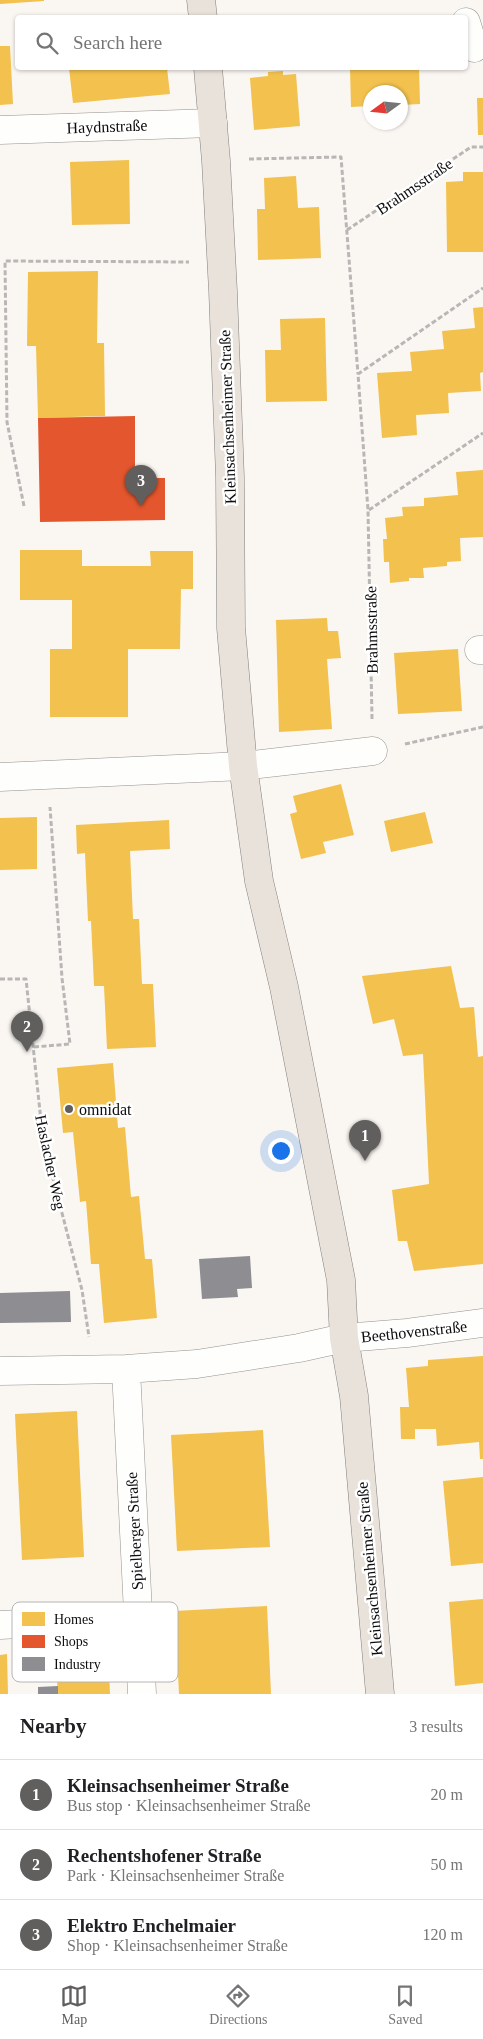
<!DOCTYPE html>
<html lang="en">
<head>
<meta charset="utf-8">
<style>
	body { margin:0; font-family:"Times New Roman",serif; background:#f6f6f6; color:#202124 }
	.compass { position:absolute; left:363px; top:85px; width:45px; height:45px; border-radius:50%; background:#fff; box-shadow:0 1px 4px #0004; rotate:255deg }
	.you { position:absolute; left:280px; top:1150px; width:18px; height:18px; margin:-12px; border:4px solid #fff; border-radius:50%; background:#1a73e8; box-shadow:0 0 0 8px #1a73e833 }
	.badge { display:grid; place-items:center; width:32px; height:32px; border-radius:50%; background:#605f5d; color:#fff; font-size:16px; font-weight:700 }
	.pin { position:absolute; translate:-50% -41px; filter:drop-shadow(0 1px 2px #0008) }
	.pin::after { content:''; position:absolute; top:26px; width:18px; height:15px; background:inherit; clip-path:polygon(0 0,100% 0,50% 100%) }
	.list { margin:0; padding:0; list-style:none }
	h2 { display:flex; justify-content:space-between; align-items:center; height:65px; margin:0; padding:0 20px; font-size:21px }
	h2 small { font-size:16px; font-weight:400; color:#757577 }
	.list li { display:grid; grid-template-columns:32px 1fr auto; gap:15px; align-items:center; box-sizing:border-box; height:70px; padding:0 20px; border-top:1px solid #e0e0e0 }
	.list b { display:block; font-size:19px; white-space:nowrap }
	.list p { margin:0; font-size:16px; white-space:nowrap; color:#757577 }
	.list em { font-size:16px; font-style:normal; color:#757577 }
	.icon { flex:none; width:28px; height:28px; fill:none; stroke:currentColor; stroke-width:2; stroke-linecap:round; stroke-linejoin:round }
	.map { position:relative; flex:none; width:483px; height:1694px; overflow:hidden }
	.search { position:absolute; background:#fff; box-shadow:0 1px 4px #0004; left:15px; right:15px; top:15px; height:55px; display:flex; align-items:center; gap:12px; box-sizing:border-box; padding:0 18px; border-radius:5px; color:#757577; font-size:19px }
	.sheet { height:275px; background:#fff }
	nav { display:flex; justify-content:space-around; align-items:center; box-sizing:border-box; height:70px; border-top:1px solid #e0e0e0; background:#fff; font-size:14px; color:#757577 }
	nav a { display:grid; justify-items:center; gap:2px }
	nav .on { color:#605f5d }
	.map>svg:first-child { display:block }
	.homes { fill:#f2c14e }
	.shops { fill:#e4572e }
	.industry { fill:#8d8d92 }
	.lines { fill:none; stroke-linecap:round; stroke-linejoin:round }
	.minor-casing { stroke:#949290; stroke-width:29 }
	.major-casing { stroke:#817f7d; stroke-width:29 }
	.path { stroke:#b8b7b6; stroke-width:3; stroke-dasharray:5 2.5; stroke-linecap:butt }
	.minor { stroke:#fefefd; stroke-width:28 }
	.major { stroke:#e9e2db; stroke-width:28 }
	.poi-dot { fill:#605f5d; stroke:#fff; stroke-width:2 }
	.labels { text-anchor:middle; stroke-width:5; stroke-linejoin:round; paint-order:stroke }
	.street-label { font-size:16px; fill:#0d0d0d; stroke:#fff }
	.poi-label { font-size:16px; fill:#0d0d0d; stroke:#fff; text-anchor:start }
	.key { fill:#fff; stroke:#b6b6b6; stroke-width:1 }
	.key-label { font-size:14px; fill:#0d0d0d }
</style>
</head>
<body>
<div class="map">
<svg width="483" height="1694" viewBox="0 0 483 1694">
	<rect width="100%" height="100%" fill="#faf6f2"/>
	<!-- homes -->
	<path class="homes" d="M 0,0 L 44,0 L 44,1 L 0,4 Z
		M 0,46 L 10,46 L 13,104 L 0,105 Z
		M 69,68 L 167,68 L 170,94 L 73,103 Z
		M 350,68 L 419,68 L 420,104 L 401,105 L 401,92 L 370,92 L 370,106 L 351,107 Z
		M 283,71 L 283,75 L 296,74 L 300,126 L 254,130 L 250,78 L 268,76 L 268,72 Z
		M 477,98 L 483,98 L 483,135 L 478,135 Z
		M 129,160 L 130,224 L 72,225 L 70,162 Z
		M 463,172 L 483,172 L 483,252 L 447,252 L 446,182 L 463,181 Z
		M 296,176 L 298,208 L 319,207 L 321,258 L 258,260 L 257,209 L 265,209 L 264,178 Z
		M 98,271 L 97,343 L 104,343 L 105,416 L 38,418 L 36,346 L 27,346 L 28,272 Z
		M 483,307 L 483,372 L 480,373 L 481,391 L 448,393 L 449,413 L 416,415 L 417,435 L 382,438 L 377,373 L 412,371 L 410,352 L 444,349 L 442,331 L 475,328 L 473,308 Z
		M 325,318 L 327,401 L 266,402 L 265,350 L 281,350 L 280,319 Z
		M 483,470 L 483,537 L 460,538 L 461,561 L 447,562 L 447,566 L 423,568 L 424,578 L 409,578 L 409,581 L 390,583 L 389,562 L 384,562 L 383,539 L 387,539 L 385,518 L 403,516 L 402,507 L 424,506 L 424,498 L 458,495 L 456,472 Z
		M 20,550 L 82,550 L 82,566 L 151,566 L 150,551 L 193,551 L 193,589 L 181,589 L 180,649 L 128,649 L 128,717 L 50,717 L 50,649 L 72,649 L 72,600 L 20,600 Z
		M 327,618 L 328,631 L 338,631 L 341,658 L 327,659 L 332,729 L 279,732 L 276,620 Z
		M 458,649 L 462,711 L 398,714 L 394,653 Z
		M 341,784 L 354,835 L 323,842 L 326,853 L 301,859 L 290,814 L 297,812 L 293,796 Z
		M 425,812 L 433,843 L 391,852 L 384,821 Z
		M 37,817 L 37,869 L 0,870 L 0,818 Z
		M 169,820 L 170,849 L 130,851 L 133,919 L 139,919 L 142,984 L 153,984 L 156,1047 L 107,1049 L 104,986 L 94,986 L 91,921 L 88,921 L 85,853 L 77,854 L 76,825 Z
		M 451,966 L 460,1008 L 474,1007 L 478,1057 L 483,1056 L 483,1264 L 414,1271 L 407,1241 L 398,1241 L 392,1190 L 429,1184 L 423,1054 L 403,1056 L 394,1019 L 373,1024 L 362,976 Z
		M 113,1063 L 118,1128 L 125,1127 L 131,1197 L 139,1196 L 145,1259 L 152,1259 L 157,1318 L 104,1323 L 99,1264 L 91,1264 L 86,1201 L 80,1202 L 73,1132 L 63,1133 L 57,1068 Z
		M 483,1356 L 483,1459 L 480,1459 L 479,1442 L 437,1446 L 436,1429 L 415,1429 L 415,1439 L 401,1439 L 400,1407 L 409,1407 L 406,1368 L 428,1366 L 428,1360 Z
		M 77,1411 L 84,1557 L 22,1560 L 15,1414 Z
		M 263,1430 L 270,1547 L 177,1551 L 171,1435 Z
		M 483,1477 L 483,1563 L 451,1566 L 443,1481 Z
		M 483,1599 L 483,1683 L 455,1686 L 449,1602 Z
		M 267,1606 L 271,1694 L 179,1694 L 175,1611 Z
		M 108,1647 L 110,1694 L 58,1694 L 55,1649 Z
		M 7,1654 L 8,1694 L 0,1694 L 0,1655 Z"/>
	<!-- shops -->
	<path class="shops" d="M 135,416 L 135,478 L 165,478 L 165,520 L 40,522 L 38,418 Z"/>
	<!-- industry -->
	<path class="industry" d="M 250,1256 L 252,1288 L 237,1289 L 238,1297 L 202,1299 L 199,1259 Z
		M 70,1291 L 71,1322 L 0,1323 L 0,1293 Z
		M 58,1686 L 58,1694 L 38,1694 L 38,1687 Z"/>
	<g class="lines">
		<defs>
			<path id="minor" d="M 466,22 L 474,48
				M 0,130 L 213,123
				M 479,650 L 483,650
				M 0,777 L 243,766 L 373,751
				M 126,1369 L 142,1694
				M 0,1371 L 126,1369 L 197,1364 L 299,1348 L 344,1338 L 407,1333 L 483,1323
				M 0,1625 L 138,1618"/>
			<path id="major" d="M 201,0 L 203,18
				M 208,68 L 216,161 L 223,291 L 230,477 L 231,628 L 243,766 L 259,881 L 284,987 L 341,1280 L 344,1338 L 354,1396 L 380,1694"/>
		</defs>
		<!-- minor casing -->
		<use href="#minor" class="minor-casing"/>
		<!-- major casing -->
		<use href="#major" class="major-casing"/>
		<!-- path -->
		<path class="path" d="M 249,159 L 341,157 L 358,374
			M 347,230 L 471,147 L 483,147
			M 24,506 L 7,422 L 5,261 L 189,262
			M 369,510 L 483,433
			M 372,719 L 368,510 L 358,374 L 483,288
			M 405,744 L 483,727
			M 0,979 L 26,979 L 43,1140 L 82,1290 L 89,1337
			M 34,1047 L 70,1044 L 62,978 L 50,807"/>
		<!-- minor -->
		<use href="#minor" class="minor"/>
		<!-- major -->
		<use href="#major" class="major"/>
	</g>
	<!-- markers -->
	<circle class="poi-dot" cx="69" cy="1109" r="5"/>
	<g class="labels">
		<!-- street labels -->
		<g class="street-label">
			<text transform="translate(107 126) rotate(-2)" y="6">Haydnstraße</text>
			<text transform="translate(414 186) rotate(-34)" y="6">Brahmsstraße</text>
			<text transform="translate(227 417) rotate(-92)" y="6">Kleinsachsenheimer Straße</text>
			<text transform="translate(371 630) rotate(-91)" y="6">Brahmsstraße</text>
			<text transform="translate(51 1162) rotate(78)" y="6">Haslacher Weg</text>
			<text transform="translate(414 1331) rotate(-6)" y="6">Beethovenstraße</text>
			<text transform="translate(134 1531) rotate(-93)" y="6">Spielberger Straße</text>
			<text transform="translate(369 1569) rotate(-95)" y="6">Kleinsachsenheimer Straße</text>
		</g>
		<!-- poi labels -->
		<g class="poi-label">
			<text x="79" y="1115">omnidat</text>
		</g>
	</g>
	<!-- legend -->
	<rect x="12" y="1602" width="166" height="80" rx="8" class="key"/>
	<rect x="22" y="1612" width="23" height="14" fill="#f2c14e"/>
	<rect x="22" y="1635" width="23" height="13" fill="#e4572e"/>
	<rect x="22" y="1657" width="23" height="14" fill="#8d8d92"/>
	<g class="key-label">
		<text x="54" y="1624">Homes</text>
		<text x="54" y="1646">Shops</text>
		<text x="54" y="1669">Industry</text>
	</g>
</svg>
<svg class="compass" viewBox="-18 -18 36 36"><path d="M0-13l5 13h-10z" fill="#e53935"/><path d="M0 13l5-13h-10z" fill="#757577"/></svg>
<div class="you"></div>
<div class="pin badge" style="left:365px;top:1161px">1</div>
<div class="pin badge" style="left:27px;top:1052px">2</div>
<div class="pin badge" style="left:141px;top:506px">3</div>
<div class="search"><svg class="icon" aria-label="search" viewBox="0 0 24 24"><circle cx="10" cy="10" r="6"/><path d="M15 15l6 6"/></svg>Search here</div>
</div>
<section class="sheet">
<h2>Nearby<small>3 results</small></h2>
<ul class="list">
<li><span class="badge">1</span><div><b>Kleinsachsenheimer Straße</b><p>Bus stop · Kleinsachsenheimer Straße</p></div><em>20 m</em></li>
<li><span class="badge">2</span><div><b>Rechentshofener Straße</b><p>Park · Kleinsachsenheimer Straße</p></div><em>50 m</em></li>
<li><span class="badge">3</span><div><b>Elektro Enchelmaier</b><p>Shop · Kleinsachsenheimer Straße</p></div><em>120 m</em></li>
</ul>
</section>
<nav>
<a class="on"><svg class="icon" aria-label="map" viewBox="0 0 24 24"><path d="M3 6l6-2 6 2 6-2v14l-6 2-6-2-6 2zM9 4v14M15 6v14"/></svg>Map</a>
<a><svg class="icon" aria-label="directions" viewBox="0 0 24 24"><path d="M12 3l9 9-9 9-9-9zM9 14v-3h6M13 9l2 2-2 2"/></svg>Directions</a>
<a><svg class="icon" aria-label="saved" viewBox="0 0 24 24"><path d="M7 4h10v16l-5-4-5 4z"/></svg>Saved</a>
</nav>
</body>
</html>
